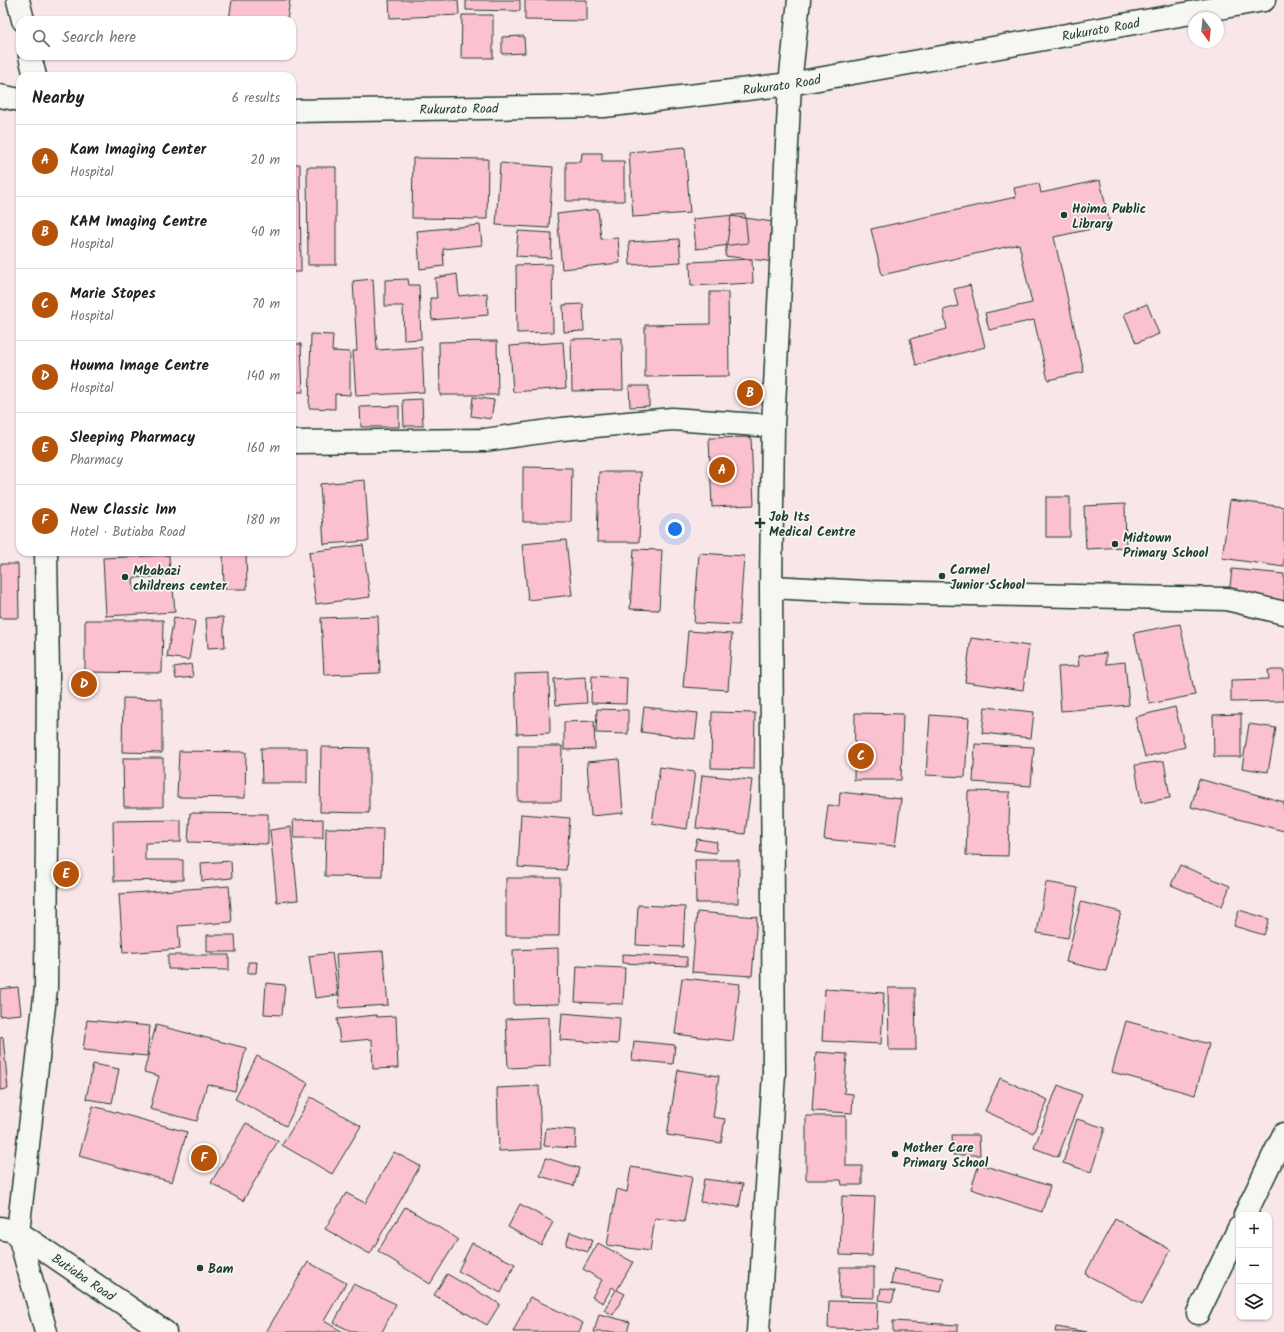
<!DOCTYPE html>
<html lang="en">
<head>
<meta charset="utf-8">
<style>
	body { margin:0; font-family:Kalam,sans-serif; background:#f2f2f2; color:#202124 }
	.controls { position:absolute; right:12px; bottom:12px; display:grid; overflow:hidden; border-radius:8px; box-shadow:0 1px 3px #0004 }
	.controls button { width:36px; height:36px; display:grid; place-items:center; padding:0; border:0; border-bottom:1px solid #e0e0e0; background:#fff; color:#202124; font:20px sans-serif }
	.compass { position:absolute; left:1188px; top:12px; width:36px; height:36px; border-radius:50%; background:#fff; box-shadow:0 1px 3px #0004; rotate:165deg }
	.you { position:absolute; left:675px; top:529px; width:14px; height:14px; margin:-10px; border:3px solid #fff; border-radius:50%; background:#1a73e8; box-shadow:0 0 0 6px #1a73e833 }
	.badge { display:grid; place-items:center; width:26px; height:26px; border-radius:50%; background:#b45309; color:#fff; font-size:13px; font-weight:700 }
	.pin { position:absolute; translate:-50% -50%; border:2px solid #fff; box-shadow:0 1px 4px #0006 }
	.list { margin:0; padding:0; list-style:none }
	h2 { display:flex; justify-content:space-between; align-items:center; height:52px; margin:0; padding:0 16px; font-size:17px }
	h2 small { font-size:13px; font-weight:400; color:#757577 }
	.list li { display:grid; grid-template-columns:26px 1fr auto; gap:12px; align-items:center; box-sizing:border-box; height:72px; padding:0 16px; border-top:1px solid #e0e0e0 }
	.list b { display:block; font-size:15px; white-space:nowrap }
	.list p { margin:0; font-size:13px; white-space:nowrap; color:#757577 }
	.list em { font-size:13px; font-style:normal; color:#757577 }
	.icon { flex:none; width:22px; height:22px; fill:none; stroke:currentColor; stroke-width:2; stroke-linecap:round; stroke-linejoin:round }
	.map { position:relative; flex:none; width:1284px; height:1332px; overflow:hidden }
	.search { position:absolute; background:#fff; box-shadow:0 1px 3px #0004; left:16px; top:16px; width:280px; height:44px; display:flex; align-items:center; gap:10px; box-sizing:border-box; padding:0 14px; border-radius:12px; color:#757577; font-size:15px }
	.panel { position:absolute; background:#fff; box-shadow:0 1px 3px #0004; left:16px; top:72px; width:280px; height:484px; border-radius:12px }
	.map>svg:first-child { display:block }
	.building { fill:#fbc1d1; stroke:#1f3d34 }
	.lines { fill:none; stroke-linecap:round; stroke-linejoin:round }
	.minor-casing { stroke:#1f3d34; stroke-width:25 }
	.tertiary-casing { stroke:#1f3d34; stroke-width:25 }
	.secondary-casing { stroke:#1f3d34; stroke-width:25 }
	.minor { stroke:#f6f6f2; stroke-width:22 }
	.tertiary { stroke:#f6f6f2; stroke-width:22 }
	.secondary { stroke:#f6f6f2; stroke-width:22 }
	.poi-dot { fill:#1f3d34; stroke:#f6f6f2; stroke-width:1.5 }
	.labels { text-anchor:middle; stroke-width:3.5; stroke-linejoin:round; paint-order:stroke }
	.street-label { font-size:13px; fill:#1f3d34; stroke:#f6f6f2 }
	.poi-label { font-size:13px; font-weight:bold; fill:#1f3d34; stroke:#f6f6f2; text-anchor:start }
</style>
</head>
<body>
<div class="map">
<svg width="1284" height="1332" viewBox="0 0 1284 1332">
	<rect width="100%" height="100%" fill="#f8e6e8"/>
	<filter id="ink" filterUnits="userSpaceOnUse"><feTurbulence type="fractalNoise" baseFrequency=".025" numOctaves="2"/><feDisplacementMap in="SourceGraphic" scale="8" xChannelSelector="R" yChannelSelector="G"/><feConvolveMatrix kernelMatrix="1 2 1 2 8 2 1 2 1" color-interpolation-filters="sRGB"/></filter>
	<g filter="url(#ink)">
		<!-- building -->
		<path class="building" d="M 232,0 L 290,0 L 287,20 L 229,20 Z
			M 389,0 L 458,0 L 459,15 L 390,18 Z
			M 466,0 L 520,0 L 520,11 L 466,10 Z
			M 525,0 L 587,0 L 587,21 L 525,20 Z
			M 462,15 L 493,15 L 493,58 L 461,58 Z
			M 524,36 L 525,53 L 502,54 L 502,37 Z
			M 685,147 L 690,213 L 633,217 L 629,152 Z
			M 582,153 L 602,153 L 602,161 L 624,161 L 624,201 L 566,201 L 566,162 L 581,162 Z
			M 413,158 L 488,159 L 487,219 L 412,218 Z
			M 500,163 L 553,167 L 549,228 L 496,225 Z
			M 292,164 L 300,164 L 301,272 L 292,272 Z
			M 307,167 L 336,167 L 336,265 L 308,265 Z
			M 1100,180 L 1110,225 L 1054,237 L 1084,372 L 1048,380 L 1034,320 L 989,330 L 985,313 L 1032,303 L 1019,244 L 882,275 L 871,229 L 1016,197 L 1014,188 L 1039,183 L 1041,193 Z
			M 598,209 L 601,239 L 618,238 L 620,263 L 562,269 L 557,214 Z
			M 745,214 L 748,243 L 696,249 L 693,219 Z
			M 731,216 L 780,223 L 775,262 L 725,256 Z
			M 480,225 L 482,245 L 443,249 L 444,266 L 420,269 L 417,231 Z
			M 518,231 L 552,233 L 551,258 L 516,256 Z
			M 679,239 L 681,262 L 630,265 L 629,242 Z
			M 752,259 L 753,283 L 691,286 L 690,262 Z
			M 552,264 L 553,332 L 517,333 L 516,265 Z
			M 457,274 L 459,296 L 487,293 L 488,315 L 432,320 L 430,298 L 437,298 L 435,278 Z
			M 373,279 L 377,350 L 422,347 L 424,392 L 356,396 L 353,351 L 357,351 L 353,281 Z
			M 408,279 L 409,285 L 419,285 L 421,339 L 404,340 L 403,306 L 385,306 L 385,280 Z
			M 970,285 L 985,347 L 916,365 L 910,339 L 947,329 L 943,310 L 958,306 L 954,289 Z
			M 710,292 L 728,292 L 729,376 L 645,377 L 645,325 L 710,324 Z
			M 583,304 L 584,331 L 564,332 L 563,305 Z
			M 1147,304 L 1159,334 L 1136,343 L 1124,314 Z
			M 311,334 L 333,335 L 332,351 L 350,352 L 350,395 L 335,394 L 335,409 L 309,408 Z
			M 622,338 L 623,390 L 572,391 L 571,339 Z
			M 497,341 L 498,395 L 440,395 L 439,342 Z
			M 563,342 L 566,388 L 513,392 L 510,346 Z
			M 292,344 L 301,344 L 303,392 L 292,392 Z
			M 629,386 L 649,386 L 649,406 L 630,407 Z
			M 473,397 L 494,400 L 491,419 L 471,416 Z
			M 422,399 L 423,426 L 404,426 L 403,400 Z
			M 399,406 L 399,427 L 361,427 L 360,407 Z
			M 751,437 L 754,505 L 712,507 L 709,438 Z
			M 523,467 L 572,468 L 571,522 L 523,522 Z
			M 599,472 L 641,472 L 639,542 L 597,542 Z
			M 365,480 L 369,541 L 324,544 L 320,484 Z
			M 1046,497 L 1070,497 L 1070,537 L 1046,537 Z
			M 1230,500 L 1284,507 L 1284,567 L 1222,558 Z
			M 1125,504 L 1126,547 L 1086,549 L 1084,506 Z
			M 566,540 L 572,595 L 528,600 L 522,544 Z
			M 363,545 L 370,597 L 316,604 L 309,552 Z
			M 634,549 L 662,550 L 659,610 L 630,609 Z
			M 246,552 L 247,589 L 224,589 L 223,553 Z
			M 699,553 L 744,556 L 739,625 L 694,623 Z
			M 169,555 L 170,576 L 133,578 L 134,591 L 173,589 L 175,612 L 106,616 L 103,558 Z
			M 0,564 L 18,564 L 19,618 L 0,618 Z
			M 1232,569 L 1284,574 L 1284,601 L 1229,595 Z
			M 378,616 L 380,673 L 324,675 L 321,618 Z
			M 174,617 L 195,621 L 189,660 L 167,657 Z
			M 223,617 L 225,647 L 208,648 L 206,618 Z
			M 85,620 L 163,620 L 162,673 L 85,672 Z
			M 1180,624 L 1195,695 L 1149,704 L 1134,633 Z
			M 688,631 L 732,634 L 728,690 L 683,687 Z
			M 971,638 L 1029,646 L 1023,690 L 965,682 Z
			M 1106,653 L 1106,664 L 1125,662 L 1129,705 L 1061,711 L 1058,667 L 1079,666 L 1078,656 Z
			M 191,664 L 193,677 L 176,679 L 174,667 Z
			M 1268,670 L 1284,670 L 1284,701 L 1231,702 L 1231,680 L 1269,679 Z
			M 549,673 L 550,733 L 517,734 L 515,674 Z
			M 592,676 L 627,678 L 626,704 L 591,703 Z
			M 585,677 L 587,703 L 556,705 L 554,679 Z
			M 123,698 L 162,699 L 162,753 L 122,752 Z
			M 644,707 L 698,713 L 695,739 L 641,732 Z
			M 985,707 L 1034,712 L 1031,738 L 982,733 Z
			M 1175,707 L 1185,747 L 1145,757 L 1135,717 Z
			M 597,709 L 628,710 L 628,734 L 596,733 Z
			M 712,712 L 755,713 L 754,769 L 711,768 Z
			M 855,713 L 903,714 L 901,780 L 854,780 Z
			M 1241,714 L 1241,757 L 1214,757 L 1213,715 Z
			M 930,715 L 969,718 L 965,777 L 926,775 Z
			M 594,721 L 595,749 L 564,750 L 564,722 Z
			M 1249,724 L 1276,728 L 1268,772 L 1242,768 Z
			M 975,744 L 1034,747 L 1031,786 L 973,782 Z
			M 518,746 L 562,746 L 561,801 L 518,801 Z
			M 321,747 L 369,748 L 369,813 L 320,812 Z
			M 261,748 L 307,748 L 307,783 L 262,783 Z
			M 179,751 L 246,752 L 245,798 L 177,797 Z
			M 123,758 L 163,758 L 163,807 L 124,807 Z
			M 619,759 L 623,813 L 591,816 L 587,762 Z
			M 1164,761 L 1170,798 L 1141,803 L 1135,765 Z
			M 660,767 L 695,772 L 687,829 L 652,823 Z
			M 702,775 L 752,780 L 745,834 L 696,828 Z
			M 1199,779 L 1284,802 L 1284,831 L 1191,807 Z
			M 968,791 L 1010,792 L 1008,856 L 966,855 Z
			M 840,792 L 901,799 L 895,846 L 824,839 L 828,805 L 839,806 Z
			M 190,813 L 268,814 L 268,844 L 188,842 Z
			M 521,814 L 570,818 L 566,870 L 518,867 Z
			M 323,819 L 323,838 L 294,838 L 293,820 Z
			M 181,820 L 181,842 L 145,843 L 145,860 L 183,860 L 183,880 L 114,881 L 113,821 Z
			M 291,827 L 298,900 L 277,902 L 270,830 Z
			M 326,828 L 383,829 L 382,877 L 325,876 Z
			M 697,839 L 717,842 L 716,853 L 694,850 Z
			M 695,860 L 739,860 L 738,903 L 696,903 Z
			M 231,861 L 232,878 L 202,881 L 201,863 Z
			M 1180,865 L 1230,886 L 1222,906 L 1171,885 Z
			M 506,878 L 560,878 L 559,936 L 506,936 Z
			M 1046,882 L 1078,888 L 1068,938 L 1037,933 Z
			M 229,886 L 232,922 L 178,926 L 180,949 L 123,953 L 119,894 Z
			M 1081,902 L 1121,912 L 1106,971 L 1066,962 Z
			M 638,905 L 685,907 L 683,947 L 636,945 Z
			M 1239,910 L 1269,919 L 1264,935 L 1234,926 Z
			M 697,912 L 757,917 L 752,976 L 692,972 Z
			M 207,935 L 235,935 L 236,952 L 207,952 Z
			M 558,948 L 559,1004 L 514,1005 L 513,950 Z
			M 383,951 L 388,1005 L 340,1008 L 336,954 Z
			M 332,953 L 338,995 L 315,998 L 309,956 Z
			M 622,954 L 687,957 L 687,966 L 622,963 Z
			M 168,955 L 229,955 L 229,970 L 168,969 Z
			M 248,962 L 257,962 L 256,973 L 248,973 Z
			M 577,966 L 625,968 L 623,1004 L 575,1002 Z
			M 682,978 L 740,984 L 733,1041 L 675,1034 Z
			M 266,983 L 285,985 L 282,1015 L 264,1014 Z
			M 18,987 L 21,1014 L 0,1016 L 0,989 Z
			M 888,988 L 915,988 L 916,1050 L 889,1050 Z
			M 825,989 L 884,993 L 881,1044 L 822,1041 Z
			M 562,1013 L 620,1018 L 618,1044 L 560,1040 Z
			M 376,1015 L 377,1017 L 396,1016 L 398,1068 L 373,1069 L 372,1039 L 340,1042 L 337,1019 Z
			M 549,1017 L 550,1066 L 508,1068 L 506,1019 Z
			M 87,1020 L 150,1026 L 147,1056 L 83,1050 Z
			M 1126,1021 L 1209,1044 L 1195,1095 L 1112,1072 Z
			M 156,1025 L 246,1048 L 235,1091 L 207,1084 L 197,1121 L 150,1109 L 159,1076 L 144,1072 Z
			M 3,1037 L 8,1089 L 0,1090 L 0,1038 Z
			M 634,1041 L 675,1045 L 673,1064 L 632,1060 Z
			M 816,1052 L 847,1054 L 844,1093 L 853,1094 L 852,1113 L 812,1111 Z
			M 257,1056 L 308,1083 L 286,1126 L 235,1099 Z
			M 93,1064 L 119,1069 L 112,1103 L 86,1099 Z
			M 678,1070 L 719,1076 L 713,1117 L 725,1119 L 721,1143 L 667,1135 Z
			M 1000,1078 L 1048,1100 L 1033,1133 L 985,1111 Z
			M 1058,1085 L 1082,1095 L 1058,1157 L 1034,1148 Z
			M 539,1086 L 541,1149 L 499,1151 L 497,1088 Z
			M 311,1097 L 361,1126 L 332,1174 L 282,1145 Z
			M 93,1106 L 187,1132 L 172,1182 L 79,1156 Z
			M 806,1116 L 846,1116 L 846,1166 L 862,1166 L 862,1185 L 842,1185 L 841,1180 L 806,1180 Z
			M 1077,1119 L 1105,1128 L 1091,1172 L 1063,1163 Z
			M 246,1123 L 278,1141 L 243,1201 L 211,1183 Z
			M 546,1128 L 576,1130 L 575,1148 L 544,1146 Z
			M 952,1135 L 979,1135 L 980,1155 L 953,1155 Z
			M 394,1152 L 420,1166 L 370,1254 L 325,1229 L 346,1193 L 365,1203 Z
			M 546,1158 L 579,1168 L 574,1186 L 540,1176 Z
			M 979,1164 L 1050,1186 L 1042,1212 L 971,1189 Z
			M 631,1167 L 692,1177 L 684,1222 L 655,1218 L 650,1251 L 607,1245 L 617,1189 L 627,1192 Z
			M 704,1179 L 743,1184 L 739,1207 L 700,1202 Z
			M 842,1196 L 875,1197 L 872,1256 L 840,1255 Z
			M 520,1204 L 553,1222 L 541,1245 L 508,1227 Z
			M 405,1207 L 458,1239 L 430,1284 L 378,1251 Z
			M 1115,1219 L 1171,1250 L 1142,1304 L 1085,1274 Z
			M 570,1232 L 592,1240 L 588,1252 L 566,1245 Z
			M 472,1243 L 515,1264 L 501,1293 L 458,1271 Z
			M 598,1243 L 633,1262 L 617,1290 L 625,1294 L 613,1315 L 604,1310 L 616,1290 L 612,1287 L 603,1303 L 592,1297 L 602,1280 L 583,1269 Z
			M 308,1262 L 346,1283 L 324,1321 L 343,1332 L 266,1332 Z
			M 840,1267 L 874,1267 L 874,1298 L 839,1297 Z
			M 894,1269 L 944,1278 L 941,1292 L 891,1284 Z
			M 447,1274 L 500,1304 L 487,1325 L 434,1295 Z
			M 353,1284 L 396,1304 L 382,1332 L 353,1332 L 334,1323 Z
			M 881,1288 L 895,1291 L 892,1302 L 879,1300 Z
			M 530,1297 L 583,1323 L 579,1332 L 513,1332 Z
			M 829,1301 L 878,1302 L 877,1329 L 828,1328 Z
			M 599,1314 L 630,1322 L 627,1332 L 594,1332 Z
			M 893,1321 L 958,1325 L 958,1332 L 893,1332 Z
			M 1056,1327 L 1087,1332 L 1055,1332 Z"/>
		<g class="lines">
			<defs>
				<path id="minor" d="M 292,442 L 485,440 L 562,429 L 672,419 L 773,426
					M 771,587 L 865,592 L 1227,599 L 1284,613
					M 1245,1215 L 1284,1134
					M 1198,1313 L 1239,1228
					M 46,1332 L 18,1232 L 46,988 L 48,675 L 46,552
					M 758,1332 L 774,1073 L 771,587 L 773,426 L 790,84 L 799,0"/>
				<g id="tertiary">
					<path d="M 18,0 L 23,20"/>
					<path d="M 30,56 L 35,76"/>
					<path d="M 0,96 L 20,100"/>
					<path id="s1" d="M 292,111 L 604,106 L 790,84 L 1264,0"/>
				</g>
				<g id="secondary">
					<path id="s2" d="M 0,1228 L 18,1232 L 165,1332"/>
				</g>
			</defs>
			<!-- minor casing -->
			<use href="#minor" class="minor-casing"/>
			<!-- tertiary casing -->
			<use href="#tertiary" class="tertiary-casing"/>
			<!-- secondary casing -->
			<use href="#secondary" class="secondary-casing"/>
			<!-- minor -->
			<use href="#minor" class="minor"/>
			<!-- tertiary -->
			<use href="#tertiary" class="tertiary"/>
			<!-- secondary -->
			<use href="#secondary" class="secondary"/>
		</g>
	</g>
	<!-- markers -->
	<g class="poi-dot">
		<circle cx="1064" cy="215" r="4"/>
		<path d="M758 517h4v4h4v4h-4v4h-4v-4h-4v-4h4z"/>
		<circle cx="1115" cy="544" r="4"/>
		<circle cx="942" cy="576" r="4"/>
		<circle cx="125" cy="577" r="4"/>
		<circle cx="895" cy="1154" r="4"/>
		<circle cx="200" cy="1268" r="4"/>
	</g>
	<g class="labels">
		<!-- street labels -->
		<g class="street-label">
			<text dy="5" stroke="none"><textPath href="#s1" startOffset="815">Rukurato Road</textPath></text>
			<text dy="5" stroke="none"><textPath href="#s1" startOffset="491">Rukurato Road</textPath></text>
			<text dy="5" stroke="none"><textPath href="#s1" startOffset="167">Rukurato Road</textPath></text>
			<text dy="5" stroke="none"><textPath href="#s2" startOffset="98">Butiaba Road</textPath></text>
		</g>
		<!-- poi labels -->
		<g class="poi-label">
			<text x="1072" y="213">Hoima Public<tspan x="1072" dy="15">Library</tspan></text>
			<text x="769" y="521">Job Its<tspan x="769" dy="15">Medical Centre</tspan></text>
			<text x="1123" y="542">Midtown<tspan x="1123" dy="15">Primary School</tspan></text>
			<text x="950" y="574">Carmel<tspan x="950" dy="15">Junior School</tspan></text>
			<text x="133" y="575">Mbabazi<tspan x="133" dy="15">childrens center</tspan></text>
			<text x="903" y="1152">Mother Care<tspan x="903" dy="15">Primary School</tspan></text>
			<text x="208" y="1273">Bam</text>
		</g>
	</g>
</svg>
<div class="controls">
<button>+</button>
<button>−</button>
<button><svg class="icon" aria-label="layers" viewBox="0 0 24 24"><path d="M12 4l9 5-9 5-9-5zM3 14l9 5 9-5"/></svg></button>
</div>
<svg class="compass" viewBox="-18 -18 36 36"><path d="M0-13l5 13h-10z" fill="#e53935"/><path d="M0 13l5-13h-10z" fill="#757577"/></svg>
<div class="you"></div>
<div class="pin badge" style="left:722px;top:470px">A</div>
<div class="pin badge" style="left:750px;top:393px">B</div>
<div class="pin badge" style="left:861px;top:756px">C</div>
<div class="pin badge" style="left:84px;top:684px">D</div>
<div class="pin badge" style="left:66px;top:874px">E</div>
<div class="pin badge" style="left:204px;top:1158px">F</div>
<div class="search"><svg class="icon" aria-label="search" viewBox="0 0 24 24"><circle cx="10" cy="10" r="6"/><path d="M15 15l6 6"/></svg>Search here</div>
<section class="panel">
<h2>Nearby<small>6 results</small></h2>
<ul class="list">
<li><span class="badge">A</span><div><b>Kam Imaging Center</b><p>Hospital</p></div><em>20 m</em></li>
<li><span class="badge">B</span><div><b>KAM Imaging Centre</b><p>Hospital</p></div><em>40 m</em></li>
<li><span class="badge">C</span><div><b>Marie Stopes</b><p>Hospital</p></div><em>70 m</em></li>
<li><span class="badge">D</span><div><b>Houma Image Centre</b><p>Hospital</p></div><em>140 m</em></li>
<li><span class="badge">E</span><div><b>Sleeping Pharmacy</b><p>Pharmacy</p></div><em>160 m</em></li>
<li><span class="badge">F</span><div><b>New Classic Inn</b><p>Hotel · Butiaba Road</p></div><em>180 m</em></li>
</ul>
</section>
</div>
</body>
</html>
